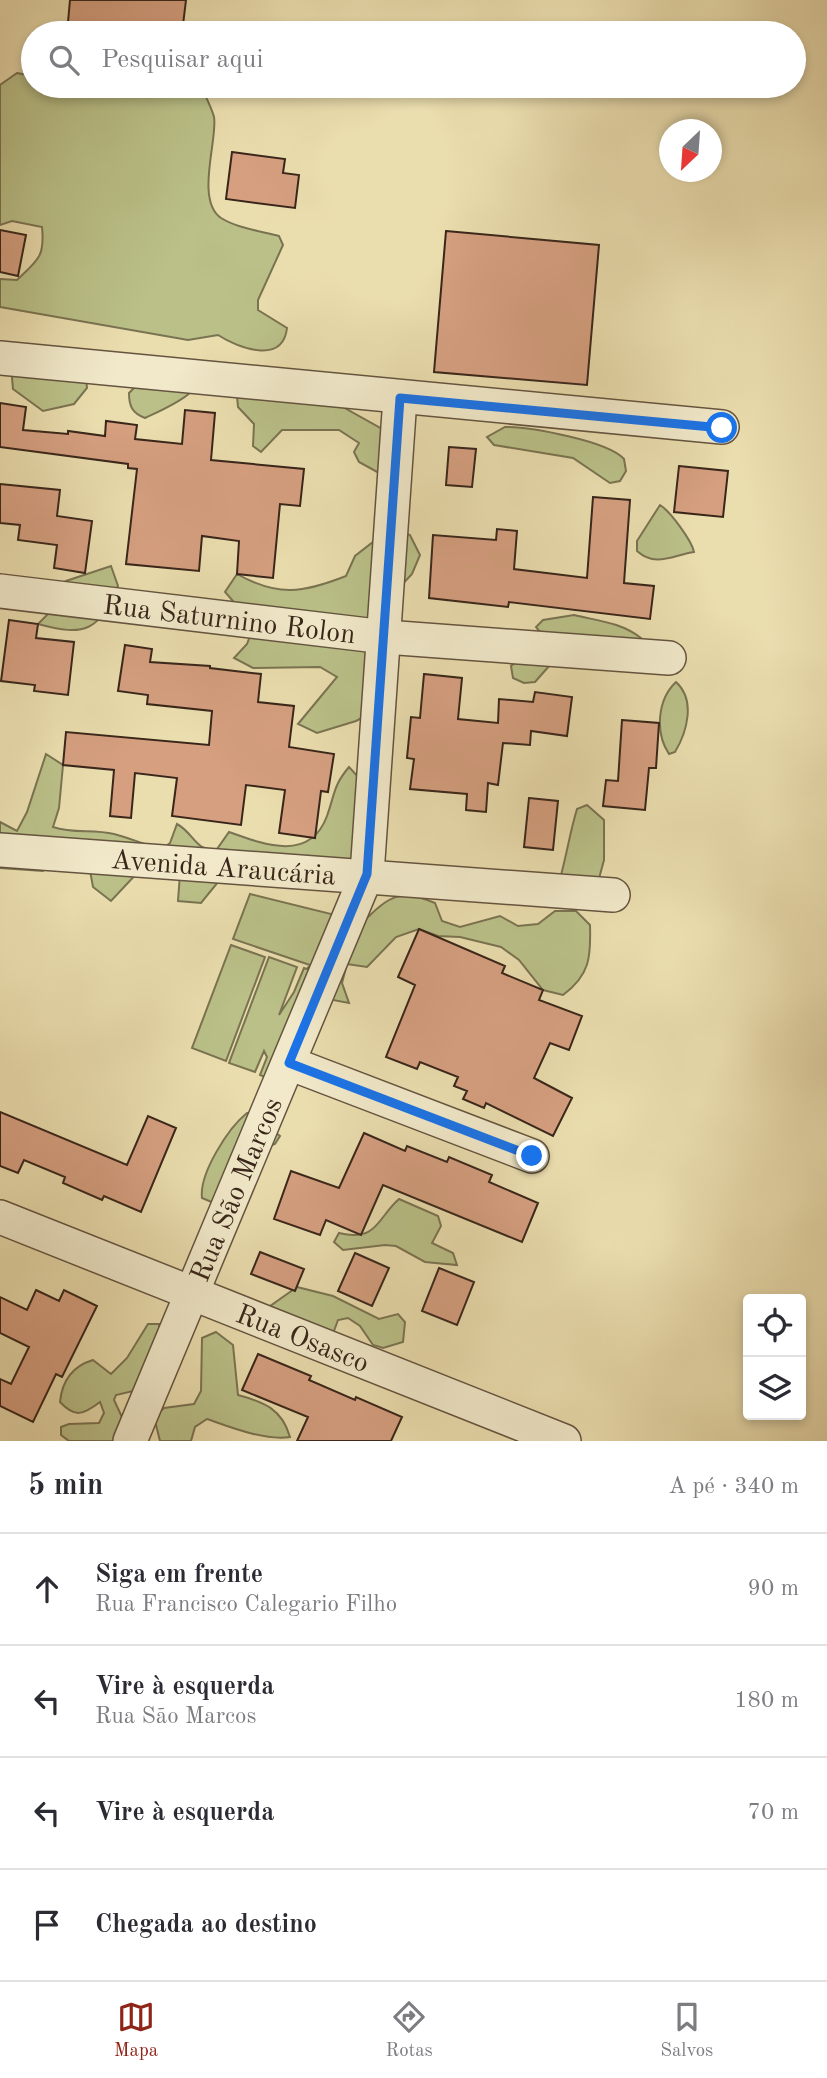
<!DOCTYPE html>
<html lang="pt">
<head>
<meta charset="utf-8">
<style>
	body { margin:0; font-family:"Old Standard TT",serif; background:#f7f7f7; color:#2b2b33 }
	.controls { position:absolute; right:21px; bottom:21px; display:grid; overflow:hidden; border-radius:7px; box-shadow:0 4px 10px #0003 }
	.controls button { width:63px; height:63px; display:grid; place-items:center; padding:0; border:0; border-bottom:2px solid #e1e1e2; background:#fff; color:#2b2b33; font:35px sans-serif }
	.compass { position:absolute; left:659px; top:119px; width:63px; height:63px; border-radius:50%; background:#fff; box-shadow:0 4px 10px #0003; rotate:205deg }
	.stop { position:absolute; width:21px; height:21px; margin:-16px; border:5px solid #1a73e8; border-radius:50%; background:#fff }
	.stop.end { background:#1a73e8; border-color:#fff; box-shadow:0 2px 7px #0008 }
	.list { margin:0; padding:0; list-style:none }
	h2 { display:flex; justify-content:space-between; align-items:center; height:91px; margin:0; padding:0 28px; font-size:30px }
	h2 small { font-size:23px; font-weight:400; color:#7c7c81 }
	.list li { display:grid; grid-template-columns:46px 1fr auto; gap:21px; align-items:center; box-sizing:border-box; height:112px; padding:0 28px; border-top:2px solid #e1e1e2 }
	.list b { display:block; font-size:26px; white-space:nowrap }
	.list p { margin:0; font-size:23px; white-space:nowrap; color:#7c7c81 }
	.list em { font-size:23px; font-style:normal; color:#7c7c81 }
	.icon { flex:none; width:38px; height:38px; fill:none; stroke:currentColor; stroke-width:2; stroke-linecap:round; stroke-linejoin:round }
	.map { position:relative; flex:none; width:827px; height:1441px; overflow:hidden }
	.search { position:absolute; background:#fff; box-shadow:0 4px 10px #0003; left:21px; right:21px; top:21px; height:77px; display:flex; align-items:center; gap:18px; box-sizing:border-box; padding:0 24px; border-radius:38px; color:#7c7c81; font-size:26px }
	.sheet { height:539px; background:#fff }
	nav { display:flex; justify-content:space-around; align-items:center; box-sizing:border-box; height:98px; border-top:2px solid #e1e1e2; background:#fff; font-size:19px; color:#7c7c81 }
	nav a { display:grid; justify-items:center; gap:4px }
	nav .on { color:#8f2418 }
	.map>svg:first-child { display:block }
	.green { fill:#bac088; stroke:#7a7351; stroke-width:2 }
	.building { fill:#d59f80; stroke:#39261a; stroke-width:2 }
	.lines { fill:none; stroke-linecap:round; stroke-linejoin:round }
	.minor-casing { stroke:#65543f; stroke-width:36 }
	.minor { stroke:#f1e9ca; stroke-width:33 }
	.route { stroke:#1a73e8; stroke-width:9 }
	.labels { text-anchor:middle; stroke-width:7; stroke-linejoin:round; paint-order:stroke }
	.street-label { font-size:28px; fill:#39261a; stroke:#f1e9ca }
</style>
</head>
<body>
<div class="map">
<svg width="827" height="1441" viewBox="0 0 827 1441">
	<rect width="100%" height="100%" fill="#eaddae"/>
	<filter id="stains"><feTurbulence type="fractalNoise" baseFrequency=".00286" numOctaves="4"/><feColorMatrix values="0 0 0 0 .2 0 0 0 0 .09 0 0 0 0 .02 0 0 0 .5 -.17"/></filter>
	<radialGradient id="worn" r=".72"><stop offset=".6" stop-color="#630" stop-opacity="0"/><stop offset="1" stop-color="#630" stop-opacity=".3"/></radialGradient>
	<!-- green -->
	<path class="green" d="M 17,73 L 33,76 L 33,86 L 84,86 L 137,96 L 157,90 L 196,87 L 204,92 C 207,100 212,109 214,117 C 218,139 195,200 221,218 C 237,228 260,231 279,236 L 283,245 L 258,300 L 258,310 L 287,328 C 283,365 238,348 218,335 L 188,340 L 0,307 L 0,279 L 17,280 C 38,260 45,257 42,227 L 12,221 L 0,225 L 0,85 Z
		M 16,368 L 86,378 L 87,388 L 74,404 L 43,411 L 13,389 L 12,378 Z
		M 136,386 L 191,392 C 179,403 160,411 145,418 C 132,413 129,406 129,393 Z
		M 237,396 L 341,406 L 391,434 L 379,473 L 359,462 L 354,452 L 359,443 L 339,430 L 282,430 L 261,452 L 253,446 L 254,424 L 238,407 Z
		M 505,427 C 531,427 608,441 624,459 L 626,471 L 620,481 L 610,483 L 573,458 L 494,445 L 487,437 Z
		M 660,505 C 670,511 692,541 694,552 C 673,555 656,568 637,551 L 637,541 Z
		M 391,528 L 410,535 L 420,555 L 412,574 L 398,589 L 375,711 L 356,721 L 317,733 L 298,724 L 337,677 L 320,667 L 253,668 L 234,658 L 247,644 L 254,625 L 225,592 L 237,574 C 278,597 303,593 346,576 L 355,556 Z
		M 111,566 L 118,586 C 99,631 85,637 38,624 L 59,603 L 50,593 L 66,581 Z
		M 574,615 C 598,621 620,622 641,638 L 642,648 L 550,665 L 535,682 L 524,683 L 513,678 L 511,666 L 545,638 L 536,627 L 543,620 Z
		M 676,682 C 696,700 687,732 675,752 L 669,754 C 655,733 657,700 676,682 Z
		M 46,754 L 63,765 L 59,808 L 53,827 C 74,834 92,829 114,834 C 130,838 145,845 162,849 L 170,843 L 177,824 C 194,833 196,853 217,849 L 229,832 C 265,845 310,862 327,816 C 335,794 333,786 349,767 L 362,781 L 353,859 L 227,871 L 201,903 L 178,901 L 181,860 L 140,870 L 111,901 L 93,887 L 89,865 L 55,854 L 43,871 L 0,868 L 0,822 L 17,831 L 27,812 Z
		M 587,805 L 604,820 L 604,860 L 598,882 L 561,875 C 567,853 570,832 577,809 Z
		M 250,894 L 363,922 C 389,896 400,888 435,903 L 442,921 L 460,927 L 500,916 L 518,926 L 538,924 L 555,911 L 576,911 L 590,925 C 591,957 590,975 563,995 L 543,990 L 519,960 L 501,947 L 460,937 L 438,936 L 419,929 L 396,937 L 367,967 L 347,964 L 342,983 L 349,1003 L 328,999 L 274,1081 L 260,1075 L 267,1057 L 264,1051 L 255,1072 L 229,1063 L 269,957 L 297,967 L 279,1015 L 294,992 L 304,968 L 307,969 L 310,965 L 233,939 Z
		M 231,945 L 265,957 L 226,1061 L 192,1048 Z
		M 247,1113 L 259,1114 L 272,1130 L 280,1136 L 275,1144 L 264,1148 L 214,1203 L 202,1198 C 199,1174 228,1128 247,1113 Z
		M 399,1199 L 438,1216 L 441,1226 L 432,1243 L 453,1253 L 457,1265 L 425,1262 L 396,1246 L 385,1245 L 343,1250 L 334,1242 L 339,1233 C 378,1242 377,1218 399,1199 Z
		M 297,1287 L 333,1296 L 379,1319 L 398,1314 L 405,1322 L 403,1342 L 383,1348 L 373,1345 L 360,1326 L 348,1318 L 338,1320 L 331,1339 L 260,1309 L 270,1306 Z
		M 148,1324 L 159,1324 L 161,1340 L 146,1388 L 116,1395 L 114,1400 L 128,1430 L 126,1441 L 69,1441 L 61,1435 L 61,1427 L 69,1424 L 99,1423 L 104,1413 L 100,1402 C 83,1415 75,1418 60,1402 C 62,1381 73,1366 93,1360 L 111,1374 L 127,1358 Z
		M 216,1332 L 233,1345 L 238,1395 C 264,1402 282,1409 290,1437 C 265,1441 230,1427 207,1419 L 195,1427 L 191,1441 L 160,1441 L 154,1417 L 164,1408 L 194,1404 L 201,1391 L 202,1338 Z"/>
	<!-- building -->
	<path class="building" d="M 70,0 L 186,0 L 182,33 L 67,33 Z
		M 232,152 L 285,159 L 283,173 L 299,175 L 295,208 L 226,199 Z
		M 0,230 L 26,235 L 18,276 L 0,272 Z
		M 446,231 L 599,245 L 587,385 L 434,372 Z
		M 0,403 L 26,407 L 23,430 L 68,434 L 68,431 L 105,436 L 106,421 L 137,425 L 135,439 L 182,444 L 185,410 L 215,413 L 211,460 L 304,469 L 300,506 L 280,504 L 273,578 L 237,574 L 239,541 L 202,536 L 199,571 L 126,564 L 137,469 L 128,468 L 128,464 L 0,447 Z
		M 449,447 L 476,449 L 472,487 L 446,485 Z
		M 679,466 L 728,471 L 723,517 L 674,512 Z
		M 0,484 L 60,490 L 57,516 L 92,521 L 85,573 L 54,568 L 57,545 L 18,540 L 20,525 L 0,523 Z
		M 593,497 L 630,500 L 624,583 L 654,586 L 650,619 L 509,602 L 508,607 L 429,598 L 433,535 L 496,540 L 497,529 L 517,531 L 514,569 L 587,578 Z
		M 9,620 L 38,624 L 36,638 L 74,642 L 68,695 L 34,691 L 35,685 L 1,681 Z
		M 125,645 L 152,649 L 150,662 L 210,666 L 210,668 L 261,674 L 258,702 L 294,706 L 289,747 L 334,754 L 328,792 L 321,791 L 315,838 L 279,833 L 285,790 L 246,785 L 241,825 L 172,816 L 177,778 L 135,773 L 131,818 L 110,816 L 114,770 L 63,765 L 66,732 L 209,745 L 212,711 L 147,704 L 148,695 L 118,691 Z
		M 424,674 L 462,678 L 458,719 L 498,723 L 499,699 L 533,702 L 535,692 L 572,697 L 567,736 L 531,731 L 530,745 L 503,743 L 498,785 L 488,783 L 486,812 L 466,810 L 467,794 L 410,789 L 414,759 L 407,758 L 411,717 L 420,718 Z
		M 622,720 L 659,723 L 656,768 L 649,768 L 645,810 L 603,806 L 606,780 L 618,781 Z
		M 529,798 L 558,801 L 553,850 L 524,847 Z
		M 419,929 L 505,966 L 502,973 L 543,990 L 539,1000 L 582,1016 L 569,1050 L 550,1043 L 534,1078 L 572,1098 L 553,1136 L 486,1103 L 484,1108 L 463,1099 L 467,1091 L 454,1086 L 458,1077 L 420,1062 L 417,1069 L 386,1057 L 415,985 L 398,977 Z
		M 0,1112 L 127,1165 L 148,1116 L 176,1128 L 141,1212 L 104,1196 L 102,1200 L 63,1183 L 65,1177 L 24,1160 L 18,1173 L 0,1166 Z
		M 364,1133 L 405,1151 L 407,1146 L 447,1162 L 449,1157 L 492,1175 L 489,1182 L 538,1203 L 522,1242 L 383,1185 L 361,1235 L 326,1220 L 320,1235 L 274,1219 L 291,1171 L 339,1188 Z
		M 260,1252 L 304,1269 L 295,1291 L 251,1274 Z
		M 355,1253 L 389,1268 L 372,1306 L 338,1291 Z
		M 439,1268 L 474,1282 L 457,1325 L 422,1311 Z
		M 36,1290 L 59,1301 L 64,1290 L 97,1306 L 62,1377 L 56,1374 L 33,1422 L 0,1406 L 0,1379 L 11,1384 L 29,1347 L 0,1333 L 0,1297 L 27,1310 Z
		M 258,1354 L 311,1376 L 309,1380 L 355,1400 L 356,1397 L 402,1417 L 391,1441 L 297,1441 L 308,1417 L 242,1390 Z"/>
	<g class="lines">
		<defs>
			<g id="minor">
				<path d="M 0,358 L 722,427"/>
				<path id="s1" d="M 0,591 L 385,637 L 669,658"/>
				<path id="s2" d="M 0,850 L 613,895"/>
				<path d="M 289,1063 L 532,1156"/>
				<path id="s3" d="M 0,1217 L 564,1441"/>
				<path id="s4" d="M 130,1441 L 367,874 L 400,398"/>
			</g>
		</defs>
		<!-- minor casing -->
		<use href="#minor" class="minor-casing"/>
		<!-- minor -->
		<use href="#minor" class="minor"/>
	</g>
	<g class="lines">
		<!-- route -->
		<path class="route" d="M 532,1156 L 289,1063 L 367,874 L 400,398 L 722,428"/>
	</g>
	<g class="labels">
		<!-- street labels -->
		<g class="street-label">
			<text dy="10" stroke="none"><textPath href="#s1" startOffset="231">Rua Saturnino Rolon</textPath></text>
			<text dy="10" stroke="none"><textPath href="#s2" startOffset="224">Avenida Araucária</textPath></text>
			<text dy="10" stroke="none"><textPath href="#s4" startOffset="273">Rua São Marcos</textPath></text>
			<text dy="10" stroke="none"><textPath href="#s3" startOffset="326">Rua Osasco</textPath></text>
		</g>
	</g>
	<rect width="100%" height="100%" filter="url(#stains)"/>
	<rect width="100%" height="100%" fill="url(#worn)"/>
</svg>
<div class="controls">
<button><svg class="icon" aria-label="locate" viewBox="0 0 24 24"><circle cx="12" cy="12" r="6"/><path d="M12 2v4M12 18v4M2 12h4M18 12h4"/></svg></button>
<button><svg class="icon" aria-label="layers" viewBox="0 0 24 24"><path d="M12 4l9 5-9 5-9-5zM3 14l9 5 9-5"/></svg></button>
</div>
<svg class="compass" viewBox="-18 -18 36 36"><path d="M0-13l5 13h-10z" fill="#e53935"/><path d="M0 13l5-13h-10z" fill="#7c7c81"/></svg>
<div class="stop" style="left:722px;top:428px"></div>
<div class="stop end" style="left:532px;top:1156px"></div>
<div class="search"><svg class="icon" aria-label="search" viewBox="0 0 24 24"><circle cx="10" cy="10" r="6"/><path d="M15 15l6 6"/></svg>Pesquisar aqui</div>
</div>
<section class="sheet">
<h2>5 min<small>A pé · 340 m</small></h2>
<ul class="list">
<li><svg class="icon" aria-label="ahead" viewBox="0 0 24 24"><path d="M12 20V5M6 11l6-6 6 6"/></svg><div><b>Siga em frente</b><p>Rua Francisco Calegario Filho</p></div><em>90 m</em></li>
<li><svg class="icon" aria-label="left" viewBox="0 0 24 24"><path d="M17 20v-9H6M10 6l-5 5 5 5"/></svg><div><b>Vire à esquerda</b><p>Rua São Marcos</p></div><em>180 m</em></li>
<li><svg class="icon" aria-label="left" viewBox="0 0 24 24"><path d="M17 20v-9H6M10 6l-5 5 5 5"/></svg><div><b>Vire à esquerda</b></div><em>70 m</em></li>
<li><svg class="icon" aria-label="arrive" viewBox="0 0 24 24"><path d="M6 21V4h12l-3 4 3 4H6"/></svg><div><b>Chegada ao destino</b></div></li>
</ul>
</section>
<nav>
<a class="on"><svg class="icon" aria-label="map" viewBox="0 0 24 24"><path d="M3 6l6-2 6 2 6-2v14l-6 2-6-2-6 2zM9 4v14M15 6v14"/></svg>Mapa</a>
<a><svg class="icon" aria-label="directions" viewBox="0 0 24 24"><path d="M12 3l9 9-9 9-9-9zM9 14v-3h6M13 9l2 2-2 2"/></svg>Rotas</a>
<a><svg class="icon" aria-label="saved" viewBox="0 0 24 24"><path d="M7 4h10v16l-5-4-5 4z"/></svg>Salvos</a>
</nav>
</body>
</html>
